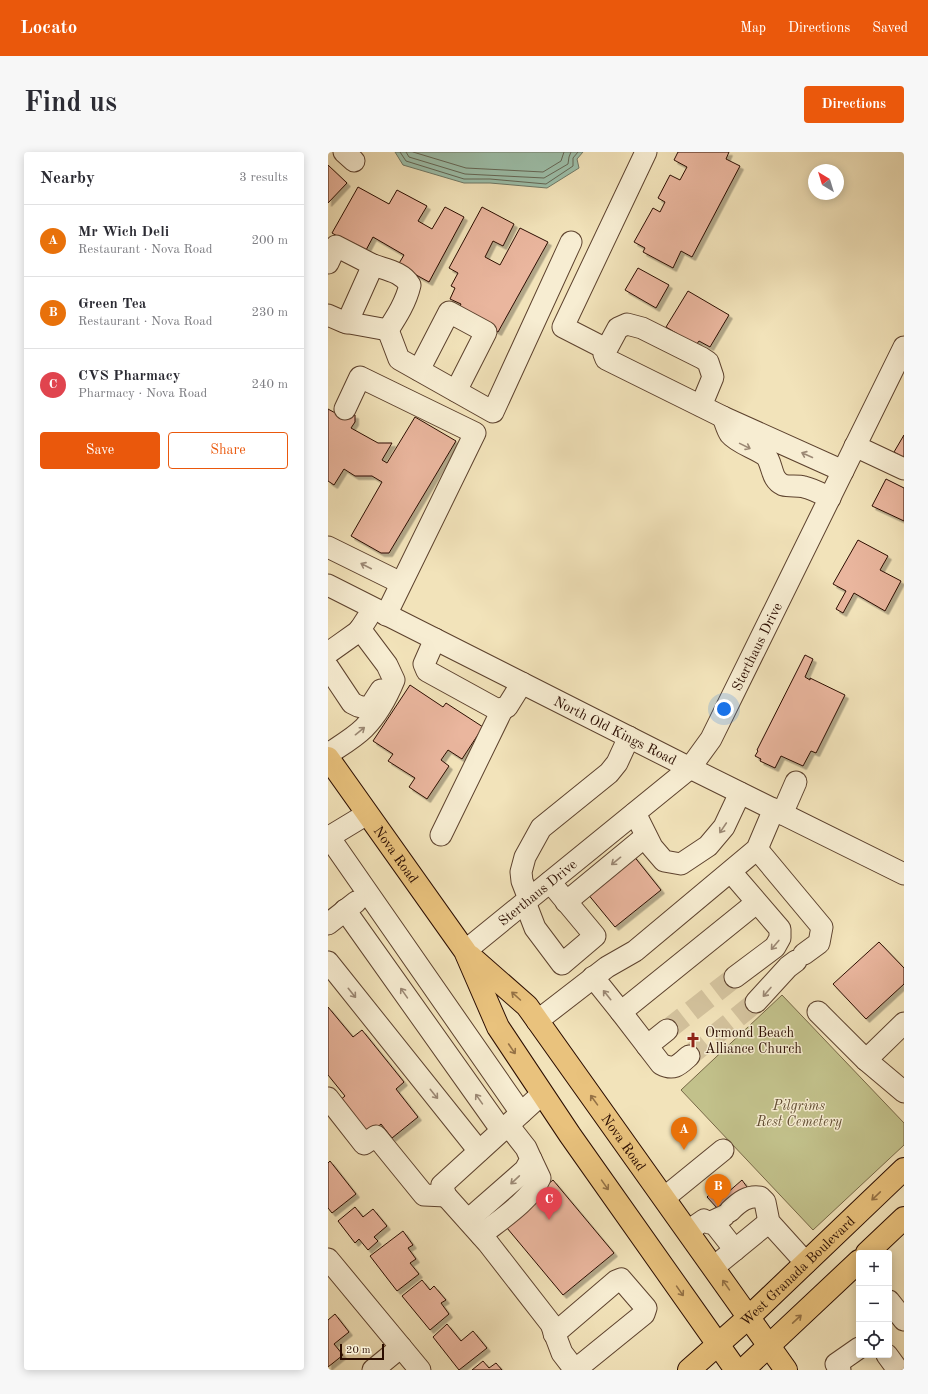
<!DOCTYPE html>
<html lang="en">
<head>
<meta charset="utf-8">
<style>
	body { margin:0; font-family:"Old Standard TT",serif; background:#f7f7f7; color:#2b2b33 }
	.controls { position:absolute; right:12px; bottom:12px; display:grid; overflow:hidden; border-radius:4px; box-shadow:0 2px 10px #0003 }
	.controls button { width:36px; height:36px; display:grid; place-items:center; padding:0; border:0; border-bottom:1px solid #e1e1e2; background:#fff; color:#2b2b33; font:20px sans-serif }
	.compass { position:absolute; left:480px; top:12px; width:36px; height:36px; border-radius:50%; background:#fff; box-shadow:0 2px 10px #0003; rotate:322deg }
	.scale { position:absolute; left:12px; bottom:10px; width:44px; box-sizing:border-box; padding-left:4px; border:2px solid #2b0d00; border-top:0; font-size:11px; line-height:14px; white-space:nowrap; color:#2b0d00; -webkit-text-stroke:3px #f7edd2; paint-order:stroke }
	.you { position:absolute; left:396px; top:557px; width:14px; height:14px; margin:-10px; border:3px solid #fff; border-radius:50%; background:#1a73e8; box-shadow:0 0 0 6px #1a73e833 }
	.badge { display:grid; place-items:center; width:26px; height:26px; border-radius:50%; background:#ea580c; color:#fff; font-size:13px; font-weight:700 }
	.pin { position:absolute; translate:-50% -33px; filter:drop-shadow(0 1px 2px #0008) }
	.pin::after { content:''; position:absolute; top:21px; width:14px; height:12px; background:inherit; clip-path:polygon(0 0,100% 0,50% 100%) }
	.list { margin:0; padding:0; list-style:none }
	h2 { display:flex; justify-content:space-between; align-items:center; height:52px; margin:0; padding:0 16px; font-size:17px }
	h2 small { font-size:13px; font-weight:400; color:#7c7c81 }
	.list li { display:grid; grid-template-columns:26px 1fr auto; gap:12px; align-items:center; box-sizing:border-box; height:72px; padding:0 16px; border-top:1px solid #e1e1e2 }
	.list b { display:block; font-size:15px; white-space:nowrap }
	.list p { margin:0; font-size:13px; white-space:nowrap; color:#7c7c81 }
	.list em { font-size:13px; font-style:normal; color:#7c7c81 }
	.actions { display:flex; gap:8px; padding:12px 16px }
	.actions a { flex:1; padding:9px 0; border:1px solid #ea580c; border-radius:4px; text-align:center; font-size:14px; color:#ea580c }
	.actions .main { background:#ea580c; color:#fff }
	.icon { flex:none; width:22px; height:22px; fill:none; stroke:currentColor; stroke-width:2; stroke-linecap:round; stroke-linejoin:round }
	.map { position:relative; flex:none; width:576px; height:1218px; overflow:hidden; border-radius:4px }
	header { display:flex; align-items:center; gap:24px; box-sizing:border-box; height:56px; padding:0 20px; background:#ea580c; color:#fff }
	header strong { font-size:19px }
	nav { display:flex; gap:22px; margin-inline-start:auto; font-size:14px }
	.intro { display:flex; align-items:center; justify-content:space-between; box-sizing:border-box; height:96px; padding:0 24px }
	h1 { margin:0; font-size:28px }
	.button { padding:10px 18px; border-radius:4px; background:#ea580c; color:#fff; font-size:14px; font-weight:700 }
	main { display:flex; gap:24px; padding:0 24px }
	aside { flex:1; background:#fff; border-radius:4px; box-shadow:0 2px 10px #0003 }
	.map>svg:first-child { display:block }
	.green { fill:#c2c18b; stroke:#766746 }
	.water { fill:#9cbfaa; stroke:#6f7866 }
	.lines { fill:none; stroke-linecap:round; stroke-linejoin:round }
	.shore { stroke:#646655; stroke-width:1 }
	.building { fill:#eab69e; stroke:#2b0d00; filter:url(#shadow) }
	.minor-tunnel { stroke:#d4c39e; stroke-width:21; stroke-dasharray:21 10; stroke-linecap:butt }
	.minor-casing { stroke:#5d422e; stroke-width:23 }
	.major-casing { stroke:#2b0d00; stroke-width:24 }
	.minor { stroke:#f7edd2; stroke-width:21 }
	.major { stroke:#e9c27d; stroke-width:22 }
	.oneway { stroke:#9b8874 }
	.oneway2 { stroke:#947145 }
	.labels { text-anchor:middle; stroke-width:3; stroke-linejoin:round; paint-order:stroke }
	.street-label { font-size:14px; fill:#2b0d00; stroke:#f7edd2 }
	.poi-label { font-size:14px; fill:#2b0d00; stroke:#f7edd2; text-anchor:start }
	.park-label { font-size:14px; font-style:italic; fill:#604c31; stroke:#f7edd2 }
</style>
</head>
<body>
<header>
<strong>Locato</strong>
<nav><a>Map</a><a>Directions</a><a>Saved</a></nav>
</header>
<div class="intro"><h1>Find us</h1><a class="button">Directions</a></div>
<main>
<aside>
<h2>Nearby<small>3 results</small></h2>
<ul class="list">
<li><span class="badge" style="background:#e8710a">A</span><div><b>Mr Wich Deli</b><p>Restaurant · Nova Road</p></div><em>200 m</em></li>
<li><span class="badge" style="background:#e8710a">B</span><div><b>Green Tea</b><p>Restaurant · Nova Road</p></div><em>230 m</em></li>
<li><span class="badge" style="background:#e0444e">C</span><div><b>CVS Pharmacy</b><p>Pharmacy · Nova Road</p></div><em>240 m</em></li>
</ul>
<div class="actions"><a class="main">Save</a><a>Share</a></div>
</aside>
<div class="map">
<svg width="576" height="1218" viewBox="0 0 576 1218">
	<defs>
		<filter id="shadow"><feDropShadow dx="3.5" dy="3.5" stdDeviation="0" flood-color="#0004"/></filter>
	</defs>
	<rect width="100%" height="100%" fill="#f2e3ba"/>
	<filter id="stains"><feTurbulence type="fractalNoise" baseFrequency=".005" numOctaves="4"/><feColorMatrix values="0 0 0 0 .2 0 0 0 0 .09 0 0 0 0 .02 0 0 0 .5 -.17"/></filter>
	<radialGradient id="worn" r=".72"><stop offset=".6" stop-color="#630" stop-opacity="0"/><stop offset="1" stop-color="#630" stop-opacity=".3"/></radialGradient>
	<!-- green -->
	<path class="green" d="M 454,843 L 576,971 L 576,993 L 485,1078 L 353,938 Z"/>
	<!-- water -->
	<path class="water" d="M 67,0 L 255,0 L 249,7 L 251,16 L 219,36 L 162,31 L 136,31 L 75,13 Z"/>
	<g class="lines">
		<!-- shore -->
		<path class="shore" d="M 72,0 L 78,9 L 136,27 L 162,27 L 218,32 L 245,14 L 245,6 L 250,0
			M 78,0 L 81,5 L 137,22 L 216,26 L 240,12 L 241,5 L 243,0
			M 85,0 L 138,16 L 215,20 L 233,9 L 236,0"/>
	</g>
	<!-- building -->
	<path class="building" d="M 350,0 L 401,0 L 398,7 L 412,14 L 364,105 L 353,99 L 345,116 L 315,100 L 317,96 L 306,90 L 325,56 L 332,60 L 337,50 L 330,46 L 342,23 L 352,28 L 359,15 L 346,8 Z
		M 0,13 L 19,31 L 0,51 Z
		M 30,35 L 61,52 L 69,38 L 99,54 L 90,69 L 104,77 L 117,55 L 136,65 L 101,130 L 70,113 L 76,103 L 45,85 L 37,100 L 4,81 Z
		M 154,55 L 186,72 L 175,94 L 165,89 L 157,105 L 172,113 L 192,76 L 220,90 L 170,180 L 130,158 L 133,152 L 122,147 L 127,136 L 123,134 L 130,121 L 121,116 Z
		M 310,116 L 341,133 L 328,156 L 297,138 Z
		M 360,139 L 401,163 L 382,195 L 371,189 L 368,193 L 338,175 Z
		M 0,257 L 11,263 L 27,263 L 27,270 L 23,276 L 50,291 L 64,291 L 54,308 L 59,311 L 87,265 L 128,289 L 61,401 L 53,401 L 23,384 L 54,330 L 44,324 L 27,324 L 16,317 L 6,333 L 0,329 Z
		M 576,283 L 576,306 L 566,300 Z
		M 558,327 L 576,336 L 576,369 L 544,354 Z
		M 530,388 L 560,404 L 552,418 L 573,429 L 557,459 L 526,441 L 515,461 L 508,457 L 518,439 L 505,432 Z
		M 477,503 L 485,507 L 477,525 L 482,528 L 482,526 L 517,543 L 488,601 L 483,599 L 475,614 L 453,604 L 447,616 L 432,609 L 433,607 L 427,604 L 430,599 L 429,598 Z
		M 82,533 L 115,555 L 118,551 L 155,575 L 134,607 L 120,598 L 113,608 L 121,614 L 99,647 L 81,635 L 87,626 L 60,609 L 65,602 L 45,589 Z
		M 305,703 L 333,738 L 287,775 L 259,741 Z
		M 551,790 L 576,816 L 576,832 L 538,867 L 505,832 Z
		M 0,855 L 25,885 L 34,878 L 76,930 L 68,937 L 90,965 L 64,986 L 53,972 L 40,983 L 11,949 L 17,944 L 0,923 Z
		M 2,1009 L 28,1042 L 4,1061 L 0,1056 L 0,1011 Z
		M 225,1028 L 286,1101 L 235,1143 L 174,1070 Z
		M 414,1028 L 419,1035 L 398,1054 L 400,1068 L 379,1045 L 384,1040 L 391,1048 Z
		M 27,1055 L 35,1065 L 45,1057 L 59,1074 L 46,1085 L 50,1089 L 40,1098 L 31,1087 L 27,1091 L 10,1069 Z
		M 75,1079 L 85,1093 L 80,1096 L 88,1107 L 82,1111 L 91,1122 L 69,1139 L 42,1104 Z
		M 94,1128 L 102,1138 L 106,1134 L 118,1148 L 113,1151 L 121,1162 L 102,1178 L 74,1144 Z
		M 7,1162 L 21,1180 L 6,1192 L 15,1203 L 0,1215 L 0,1168 Z
		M 119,1172 L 133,1189 L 145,1179 L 159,1196 L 131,1218 L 105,1185 Z
		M 155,1209 L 161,1216 L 168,1211 L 174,1218 L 144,1218 Z"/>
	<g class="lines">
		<!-- minor-tunnel -->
		<path class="minor-tunnel" d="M 339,878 L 407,825
			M 361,904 L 428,850"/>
		<defs>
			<g id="minor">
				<path d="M 16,0 L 26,9"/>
				<path d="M 0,111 L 8,94 L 45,113 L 19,171"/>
				<path d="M 45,113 C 59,118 74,120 82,133 C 78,150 69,164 60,178"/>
				<path d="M 0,163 L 16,170 L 60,178"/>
				<path d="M 60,178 L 71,207 L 165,260 L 243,90"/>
				<path d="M 278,197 L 235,175 L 318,0"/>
				<path d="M 91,218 L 121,160 L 158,180 L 128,239"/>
				<path d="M 373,254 L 385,225 L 380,210 L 374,206 L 314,176 L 299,172 L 290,176 L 276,202 L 278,207 L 395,265"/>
				<path d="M 17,257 L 32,225 L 147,281 L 58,463"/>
				<path d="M 527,294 L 576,317"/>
				<path d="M 502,346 C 494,342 485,337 476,335 C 469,333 462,335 455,333 C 444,328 445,317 440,307 C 435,298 411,293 402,282 C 399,278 397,270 395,265 L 515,319"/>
				<path d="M 0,395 L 73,431"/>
				<path id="s1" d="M 0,433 L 362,616 L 576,722"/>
				<path d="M 107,487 L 96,512 L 99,519 L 170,558 L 179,555 L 194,531"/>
				<path d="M 0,501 L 31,479 L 40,465"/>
				<path d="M 0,515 L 24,551 L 30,554 L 38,556 L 44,552 L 53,538"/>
				<path d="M 0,602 C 12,594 26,586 36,576 C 49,563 59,545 66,528 L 59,513 L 32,477"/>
				<path d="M 307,661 L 324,695 L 336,709 L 353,712 L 380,694 L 396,675 L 412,641"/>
				<path d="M 454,662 L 468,630"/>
				<path d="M 113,683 L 175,556"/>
				<path d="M 0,685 L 1,685 L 39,662"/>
				<path d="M 0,686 L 1,685 L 193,961"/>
				<path d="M 429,697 L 494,775 L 491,791 L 476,802"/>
				<path d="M 403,720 L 452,777 L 452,786 L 447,795 L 407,825"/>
				<path d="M 201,747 L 194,729 L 193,720 L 197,705 L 213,676 L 281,621 L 289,611 L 301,585"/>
				<path d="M 197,750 L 207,776 L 234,812 L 267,784 L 222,730"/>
				<path d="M 238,750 L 318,684"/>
				<path d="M 17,758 L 174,979"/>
				<path d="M 0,772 L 28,750"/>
				<path id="s2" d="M 137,799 L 362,616 L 383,587 L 576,195"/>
				<path d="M 0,810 L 151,999"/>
				<path d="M 265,825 L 293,860 L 333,912 C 346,919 351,913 361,904"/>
				<path d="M 428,850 L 460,815 L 468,809"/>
				<path d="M 293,860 L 428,751"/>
				<path d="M 490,860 L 538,908"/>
				<path d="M 209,869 L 279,815 L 307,799 L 429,697 L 446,657"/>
				<path d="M 576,871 L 538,908 L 576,940"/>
				<path d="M 319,894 L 339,878"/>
				<path d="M 214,942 L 114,1033 L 118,1044 L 160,1091 L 223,1172 L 234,1201 L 247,1218"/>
				<path d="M 0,946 L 36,992 L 48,984 L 96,1043 L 118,1044"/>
				<path d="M 336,1046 L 395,998"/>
				<path d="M 402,1059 C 411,1050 420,1043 432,1045 L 437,1050 L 441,1070 L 478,1111"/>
				<path d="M 140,1068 L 197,1018 L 203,1007 L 198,996 L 180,973"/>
				<path d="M 385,1070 L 407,1098"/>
				<path d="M 360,1079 L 376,1068 L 381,1071 L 396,1064"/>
				<path d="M 153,1083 C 173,1067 202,1049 212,1026 L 203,1007"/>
				<path d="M 0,1107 L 92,1218"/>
				<path d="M 386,1115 L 441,1070"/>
				<path d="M 561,1149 L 576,1168"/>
				<path d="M 226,1182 L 288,1129 L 293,1127 L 318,1156 L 316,1162 L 247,1218"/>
				<path d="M 559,1203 L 570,1218"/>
				<path d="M 45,1218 L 73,1195"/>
				<path d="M 512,1218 L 508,1212 L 531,1196"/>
			</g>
			<g id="major">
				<path id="s3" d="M 0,606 L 137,799 L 170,875 L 242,983 L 408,1218"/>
				<path id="s4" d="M 142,804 L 199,854 L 458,1218"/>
				<path d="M 539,1101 L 576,1066"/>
				<path id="s5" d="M 361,1218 L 421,1165 L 576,1017"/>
				<path d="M 415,1218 L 531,1109"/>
			</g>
		</defs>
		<!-- minor casing -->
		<use href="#minor" class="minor-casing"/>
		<!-- major casing -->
		<use href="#major" class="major-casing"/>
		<!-- minor -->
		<use href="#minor" class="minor"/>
		<!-- major -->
		<use href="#major" class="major"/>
	</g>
	<!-- one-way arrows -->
	<defs><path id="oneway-shaft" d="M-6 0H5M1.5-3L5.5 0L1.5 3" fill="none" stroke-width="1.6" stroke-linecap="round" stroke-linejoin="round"/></defs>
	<g class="oneway">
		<use href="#oneway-shaft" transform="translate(417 294) rotate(26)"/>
		<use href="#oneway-shaft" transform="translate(479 303) rotate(-156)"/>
		<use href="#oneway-shaft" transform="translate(38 414) rotate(-153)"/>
		<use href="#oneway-shaft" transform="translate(32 579) rotate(-39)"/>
		<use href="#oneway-shaft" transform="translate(395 676) rotate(124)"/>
		<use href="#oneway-shaft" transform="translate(288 709) rotate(141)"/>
		<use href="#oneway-shaft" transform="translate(447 793) rotate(130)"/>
		<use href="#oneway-shaft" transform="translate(439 840) rotate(131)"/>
		<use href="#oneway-shaft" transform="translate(24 841) rotate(51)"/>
		<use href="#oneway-shaft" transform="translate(76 841) rotate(-125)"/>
		<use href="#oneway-shaft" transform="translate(279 843) rotate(-129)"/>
		<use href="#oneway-shaft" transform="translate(106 942) rotate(51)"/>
		<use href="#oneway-shaft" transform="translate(151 947) rotate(-125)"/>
		<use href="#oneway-shaft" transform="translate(187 1028) rotate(137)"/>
	</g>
	<g class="oneway2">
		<use href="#oneway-shaft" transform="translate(188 844) rotate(-138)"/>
		<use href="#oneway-shaft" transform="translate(184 897) rotate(56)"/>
		<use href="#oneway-shaft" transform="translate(266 948) rotate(-126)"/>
		<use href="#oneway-shaft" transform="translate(277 1033) rotate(55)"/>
		<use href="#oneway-shaft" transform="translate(548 1044) rotate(136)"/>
		<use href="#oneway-shaft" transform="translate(398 1133) rotate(-125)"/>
		<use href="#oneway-shaft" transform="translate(352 1139) rotate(55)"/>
		<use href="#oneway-shaft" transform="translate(469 1167) rotate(-43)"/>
	</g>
	<!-- icons -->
	<defs>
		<symbol id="church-bare" viewBox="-9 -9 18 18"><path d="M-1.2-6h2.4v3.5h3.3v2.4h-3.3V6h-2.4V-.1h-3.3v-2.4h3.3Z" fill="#8f2418" stroke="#f7edd2" stroke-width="2.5" paint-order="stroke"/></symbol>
	</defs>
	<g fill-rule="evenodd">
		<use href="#church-bare" x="354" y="877" width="22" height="22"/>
	</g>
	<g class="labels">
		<!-- street labels -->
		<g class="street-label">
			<text dy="5" stroke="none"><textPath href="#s2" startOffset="429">Sterthaus Drive</textPath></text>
			<text dy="5" stroke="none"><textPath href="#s1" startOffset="322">North Old Kings Road</textPath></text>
			<text dy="5" stroke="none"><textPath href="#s3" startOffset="118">Nova Road</textPath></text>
			<text dy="5" stroke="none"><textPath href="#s2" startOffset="93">Sterthaus Drive</textPath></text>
			<text dy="5" stroke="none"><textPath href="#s4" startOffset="243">Nova Road</textPath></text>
			<text dy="5" stroke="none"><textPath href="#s5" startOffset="147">West Granada Boulevard</textPath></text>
		</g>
		<!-- poi labels -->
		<g class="poi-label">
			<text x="377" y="885">Ormond Beach<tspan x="377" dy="16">Alliance Church</tspan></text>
		</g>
		<!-- park labels -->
		<g class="park-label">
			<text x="471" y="958">Pilgrims<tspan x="471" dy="16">Rest Cemetery</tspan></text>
		</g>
	</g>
	<rect width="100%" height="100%" filter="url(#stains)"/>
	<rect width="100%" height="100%" fill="url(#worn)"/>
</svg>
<div class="controls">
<button>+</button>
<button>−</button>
<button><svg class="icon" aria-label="locate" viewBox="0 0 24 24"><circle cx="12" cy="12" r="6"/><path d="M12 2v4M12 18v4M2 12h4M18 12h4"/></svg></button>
</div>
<svg class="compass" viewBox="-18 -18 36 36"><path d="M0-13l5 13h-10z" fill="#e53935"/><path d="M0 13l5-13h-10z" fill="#7c7c81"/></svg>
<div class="scale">20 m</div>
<div class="you"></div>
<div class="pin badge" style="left:356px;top:998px;background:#e8710a">A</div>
<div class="pin badge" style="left:390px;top:1055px;background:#e8710a">B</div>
<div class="pin badge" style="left:221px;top:1068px;background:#e0444e">C</div>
</div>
</main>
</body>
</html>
